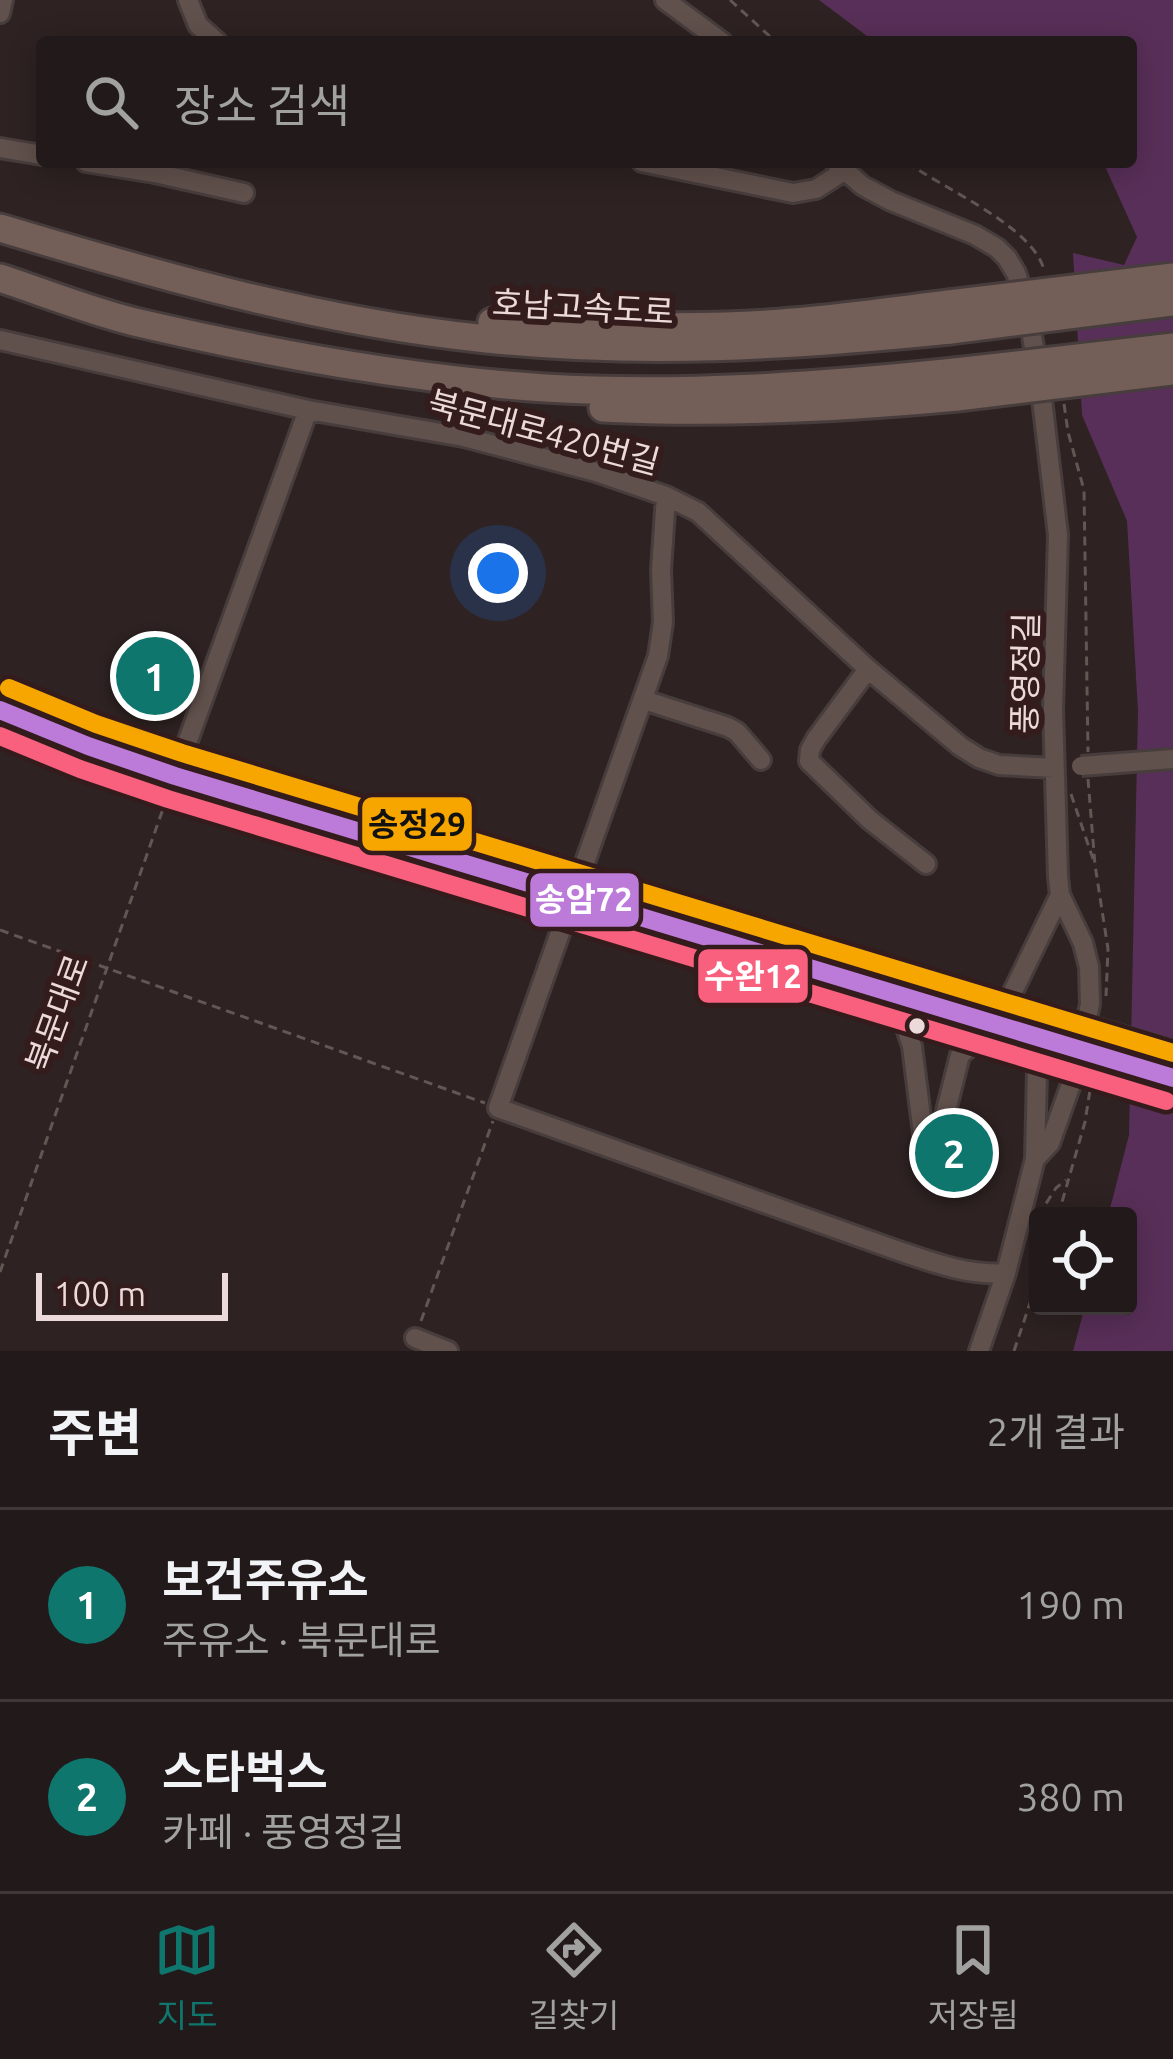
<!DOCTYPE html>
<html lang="ko">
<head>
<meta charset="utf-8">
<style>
	body { margin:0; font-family:Ubuntu,"Noto Sans KR",sans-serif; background:#2a2323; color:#f1f3f6 }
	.controls { position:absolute; right:36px; bottom:36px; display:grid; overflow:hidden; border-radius:12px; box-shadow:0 6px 30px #0003 }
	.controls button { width:108px; height:108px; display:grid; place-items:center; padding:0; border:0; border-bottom:3px solid #3f3839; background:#221a1a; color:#f1f3f6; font:60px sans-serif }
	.scale { position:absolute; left:36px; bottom:30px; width:192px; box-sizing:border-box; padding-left:12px; border:6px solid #ecdada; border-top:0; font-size:33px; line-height:42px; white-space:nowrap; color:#ecdada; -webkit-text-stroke:9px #341c1d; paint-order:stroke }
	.you { position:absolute; left:498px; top:573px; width:42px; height:42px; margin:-30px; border:9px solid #fff; border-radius:50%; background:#1a73e8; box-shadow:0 0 0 18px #1a73e833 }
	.badge { display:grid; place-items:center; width:78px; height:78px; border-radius:50%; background:#0f766e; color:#fff; font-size:39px; font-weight:700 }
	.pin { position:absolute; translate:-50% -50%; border:6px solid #fff; box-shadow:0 3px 12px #0006 }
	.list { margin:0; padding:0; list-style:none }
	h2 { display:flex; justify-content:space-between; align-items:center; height:156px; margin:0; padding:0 48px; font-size:51px }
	h2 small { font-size:39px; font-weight:400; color:#a2a1a2 }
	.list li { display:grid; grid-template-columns:78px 1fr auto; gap:36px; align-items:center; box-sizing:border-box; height:192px; padding:0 48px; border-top:3px solid #3f3839 }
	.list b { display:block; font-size:45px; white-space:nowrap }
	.list p { margin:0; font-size:39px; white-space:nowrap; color:#a2a1a2 }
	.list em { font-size:39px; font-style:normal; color:#a2a1a2 }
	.icon { flex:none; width:66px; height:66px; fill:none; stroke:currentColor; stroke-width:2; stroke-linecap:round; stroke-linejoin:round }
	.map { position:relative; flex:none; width:1173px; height:1351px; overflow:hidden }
	.search { position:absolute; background:#221a1a; box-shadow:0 6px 30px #0003; left:36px; right:36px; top:36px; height:132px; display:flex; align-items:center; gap:30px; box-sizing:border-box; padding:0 42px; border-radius:12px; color:#a2a1a2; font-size:45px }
	.sheet { height:540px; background:#221a1a }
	nav { display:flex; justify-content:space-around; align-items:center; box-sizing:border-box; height:168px; border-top:3px solid #3f3839; background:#221a1a; font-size:33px; color:#a2a1a2 }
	nav a { display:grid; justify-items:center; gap:6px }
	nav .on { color:#0f766e }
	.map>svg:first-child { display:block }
	.water { fill:#582f58 }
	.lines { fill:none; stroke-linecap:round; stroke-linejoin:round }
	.minor-casing { stroke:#483d3d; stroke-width:24 }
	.major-casing { stroke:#483d3d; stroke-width:30 }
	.highway-casing { stroke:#483d3d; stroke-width:33 }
	.path { stroke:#635653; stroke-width:3; stroke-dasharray:9 6; stroke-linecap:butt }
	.minor { stroke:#61514c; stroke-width:18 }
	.major { stroke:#6d5952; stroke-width:24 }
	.highway { stroke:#745e58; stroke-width:27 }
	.minor-bridge-casing { stroke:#483d3d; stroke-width:24; stroke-linecap:butt }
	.major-bridge-casing { stroke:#483d3d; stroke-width:30; stroke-linecap:butt }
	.highway-bridge-casing { stroke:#483d3d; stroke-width:33; stroke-linecap:butt }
	.minor-bridge { stroke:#61514c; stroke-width:18 }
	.major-bridge { stroke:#6d5952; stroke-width:24 }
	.highway-bridge { stroke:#745e58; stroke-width:27 }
	.bus-1-casing { stroke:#341c1d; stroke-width:27 }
	.bus-2-casing { stroke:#341c1d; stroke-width:27 }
	.bus-3-casing { stroke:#341c1d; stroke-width:27 }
	.bus-1 { stroke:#bd7bd9; stroke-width:18 }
	.bus-2 { stroke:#f8607d; stroke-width:18 }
	.bus-3 { stroke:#f7a600; stroke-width:18 }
	.bus-dot { fill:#ecdada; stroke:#341c1d; stroke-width:4.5 }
	.labels { text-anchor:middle; stroke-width:12; stroke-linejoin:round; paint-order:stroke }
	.street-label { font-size:33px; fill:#ecdada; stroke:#341c1d }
	.line-badge { stroke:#341c1d; stroke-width:4.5 }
	.badge-label { font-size:33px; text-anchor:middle; font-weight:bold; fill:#fff }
	.pale-badge-label { font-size:33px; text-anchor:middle; font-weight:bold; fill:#111 }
</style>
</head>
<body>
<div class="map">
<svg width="1173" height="1351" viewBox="0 0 1173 1351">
	<rect width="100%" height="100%" fill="#2e2222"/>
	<!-- water -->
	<path class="water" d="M 819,0 L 1173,0 L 1173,1351 L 1073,1351 L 1085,1306 L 1128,1306 L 1128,1216 L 1108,1216 L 1129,1135 L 1138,711 L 1127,521 L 1082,415 L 1073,253 L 1124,265 L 1137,237 L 1103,162 L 1131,162 L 1131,42 L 875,42 Z"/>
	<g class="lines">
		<defs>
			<path id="minor" d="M 188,0 L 198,25 L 217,42
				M 665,0 L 722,42
				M 0,13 L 3,0
				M 0,148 L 42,155
				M 86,162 L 155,173 L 244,193
				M 642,162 L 793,193 L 816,189 L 844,171
				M 835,162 L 863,186 L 891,201 L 975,235 L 997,248 L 1007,258 L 1016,273 L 1026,304 L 1039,374 L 1058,535 L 1053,709 L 1058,877 L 1060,895 L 1083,943 L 1089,967 L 1090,1004 L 1076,1070 L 1050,1143 L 1035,1159 L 1006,1273 L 979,1351
				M 0,340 L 308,410 L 464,437 L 596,472 L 666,496 L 698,512 L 868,669 L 960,746 L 979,758 L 999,765 L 1054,768
				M 666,496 L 661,570 L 663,622 L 658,656 L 498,1108 L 896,1250 C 932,1262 967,1276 1006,1273
				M 868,669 L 816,739 L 810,750 L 809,761 L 870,820 L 926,864
				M 644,700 L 728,727 L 737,732 L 761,760
				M 0,735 L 35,742 L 71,745
				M 175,776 L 308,410
				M 895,995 L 912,1046 L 927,1165 L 931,1169 L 963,1174 L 972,1173 L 977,1166 L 980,1137 C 970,1127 951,1130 945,1115 L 960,1055 L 995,1025
				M 1006,1006 L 1060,895
				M 1027,1034 L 1037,1071 L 1035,1159
				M 415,1338 L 448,1351"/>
			<path id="major" d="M 0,692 C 132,754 276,790 415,832 C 628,897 841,962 1056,1019
				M 35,725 L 160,771
				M 618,911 L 1049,1041"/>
			<path id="highway" d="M 0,228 C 156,275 316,321 478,338 C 638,356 791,346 950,330
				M 0,278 C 46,293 92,312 139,323 C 273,354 408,379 545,388 C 681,396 819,386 955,372
				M 492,322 C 570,325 648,328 726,326 C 800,324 875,313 949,304
				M 603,408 C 721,414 839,408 957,397"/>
		</defs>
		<!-- minor casing -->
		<use href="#minor" class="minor-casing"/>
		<!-- major casing -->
		<use href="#major" class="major-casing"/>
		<!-- highway casing -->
		<use href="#highway" class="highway-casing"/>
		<!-- path -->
		<path class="path" d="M 730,0 L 776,42
			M 907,162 C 943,189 1033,226 1044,270
			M 1064,404 L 1068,432 L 1084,490 L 1088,752
			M 1088,779 L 1095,865 L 1108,949 L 1106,996
			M 1071,794 L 1093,859
			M 0,930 L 485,1103
			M 1038,1216 L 1056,1188 L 1066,1180
			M 1058,1216 L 1085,1122 L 1093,1071
			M 0,1272 L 170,789
			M 421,1321 L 493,1121
			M 1014,1351 L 1038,1279"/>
		<!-- minor -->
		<use href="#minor" class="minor"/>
		<!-- major -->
		<use href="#major" class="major"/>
		<!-- highway -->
		<use href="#highway" class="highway"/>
		<defs>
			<path id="minor-bridge" d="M 1081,766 L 1173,759"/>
			<path id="major-bridge" d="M 1056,1019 L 1173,1054
				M 1049,1041 L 1173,1078"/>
			<path id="highway-bridge" d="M 949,304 L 1173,277
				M 950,330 L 1173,302
				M 955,372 L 1173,347
				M 957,397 L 1173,371"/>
		</defs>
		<!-- minor-bridge casing -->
		<use href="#minor-bridge" class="minor-bridge-casing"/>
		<!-- major-bridge casing -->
		<use href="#major-bridge" class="major-bridge-casing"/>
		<!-- highway-bridge casing -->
		<use href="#highway-bridge" class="highway-bridge-casing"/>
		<!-- minor-bridge -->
		<use href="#minor-bridge" class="minor-bridge"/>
		<!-- major-bridge -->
		<use href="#major-bridge" class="major-bridge"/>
		<!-- highway-bridge -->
		<use href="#highway-bridge" class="highway-bridge"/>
		<defs>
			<path id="bus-1" d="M 0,710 L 88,746 L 175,776 L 1173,1078"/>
			<path id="bus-2" d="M 0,736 L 80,769 L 168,799 L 1166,1101"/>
			<path id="bus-3" d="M 9,688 L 96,724 L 182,753 L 1173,1053"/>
		</defs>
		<!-- bus-1 casing -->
		<use href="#bus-1" class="bus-1-casing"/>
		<!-- bus-2 casing -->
		<use href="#bus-2" class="bus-2-casing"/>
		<!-- bus-3 casing -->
		<use href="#bus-3" class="bus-3-casing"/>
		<!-- bus-1 -->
		<use href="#bus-1" class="bus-1"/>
		<!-- bus-2 -->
		<use href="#bus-2" class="bus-2"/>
		<!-- bus-3 -->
		<use href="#bus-3" class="bus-3"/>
	</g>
	<!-- markers -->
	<circle class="bus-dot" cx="917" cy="1026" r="10"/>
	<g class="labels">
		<!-- street labels -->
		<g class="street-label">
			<text transform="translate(583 307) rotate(3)" y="12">호남고속도로</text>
			<text transform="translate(544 432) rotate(15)" y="12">북문대로420번길</text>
			<text transform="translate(1025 673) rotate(-89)" y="12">풍영정길</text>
			<text transform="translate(57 1013) rotate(-70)" y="12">북문대로</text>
		</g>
	</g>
	<g class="line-badge">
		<rect x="360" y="795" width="114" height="58" rx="12" fill="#f7a600"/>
		<rect x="528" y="871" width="113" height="58" rx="12" fill="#bd7bd9"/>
		<rect x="696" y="947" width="114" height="58" rx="12" fill="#f8607d"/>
	</g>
	<g class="badge-label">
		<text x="584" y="911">송암72</text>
		<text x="753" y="988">수완12</text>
	</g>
	<g class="pale-badge-label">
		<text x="417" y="836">송정29</text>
	</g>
</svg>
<div class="controls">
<button><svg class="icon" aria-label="locate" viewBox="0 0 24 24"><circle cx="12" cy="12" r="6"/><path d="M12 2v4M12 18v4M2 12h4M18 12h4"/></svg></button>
</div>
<div class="scale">100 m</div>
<div class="you"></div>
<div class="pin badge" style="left:155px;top:676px">1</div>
<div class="pin badge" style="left:954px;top:1153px">2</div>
<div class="search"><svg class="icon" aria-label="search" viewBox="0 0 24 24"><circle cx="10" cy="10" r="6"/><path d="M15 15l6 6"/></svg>장소 검색</div>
</div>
<section class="sheet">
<h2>주변<small>2개 결과</small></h2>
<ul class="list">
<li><span class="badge">1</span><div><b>보건주유소</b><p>주유소 · 북문대로</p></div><em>190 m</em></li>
<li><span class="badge">2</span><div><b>스타벅스</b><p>카페 · 풍영정길</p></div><em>380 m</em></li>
</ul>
</section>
<nav>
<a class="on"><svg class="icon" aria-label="map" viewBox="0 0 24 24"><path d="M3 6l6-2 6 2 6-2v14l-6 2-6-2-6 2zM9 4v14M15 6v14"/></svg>지도</a>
<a><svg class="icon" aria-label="directions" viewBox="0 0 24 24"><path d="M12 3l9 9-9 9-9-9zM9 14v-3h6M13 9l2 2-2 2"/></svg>길찾기</a>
<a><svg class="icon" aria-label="saved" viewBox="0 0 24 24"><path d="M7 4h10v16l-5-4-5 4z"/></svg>저장됨</a>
</nav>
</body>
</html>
